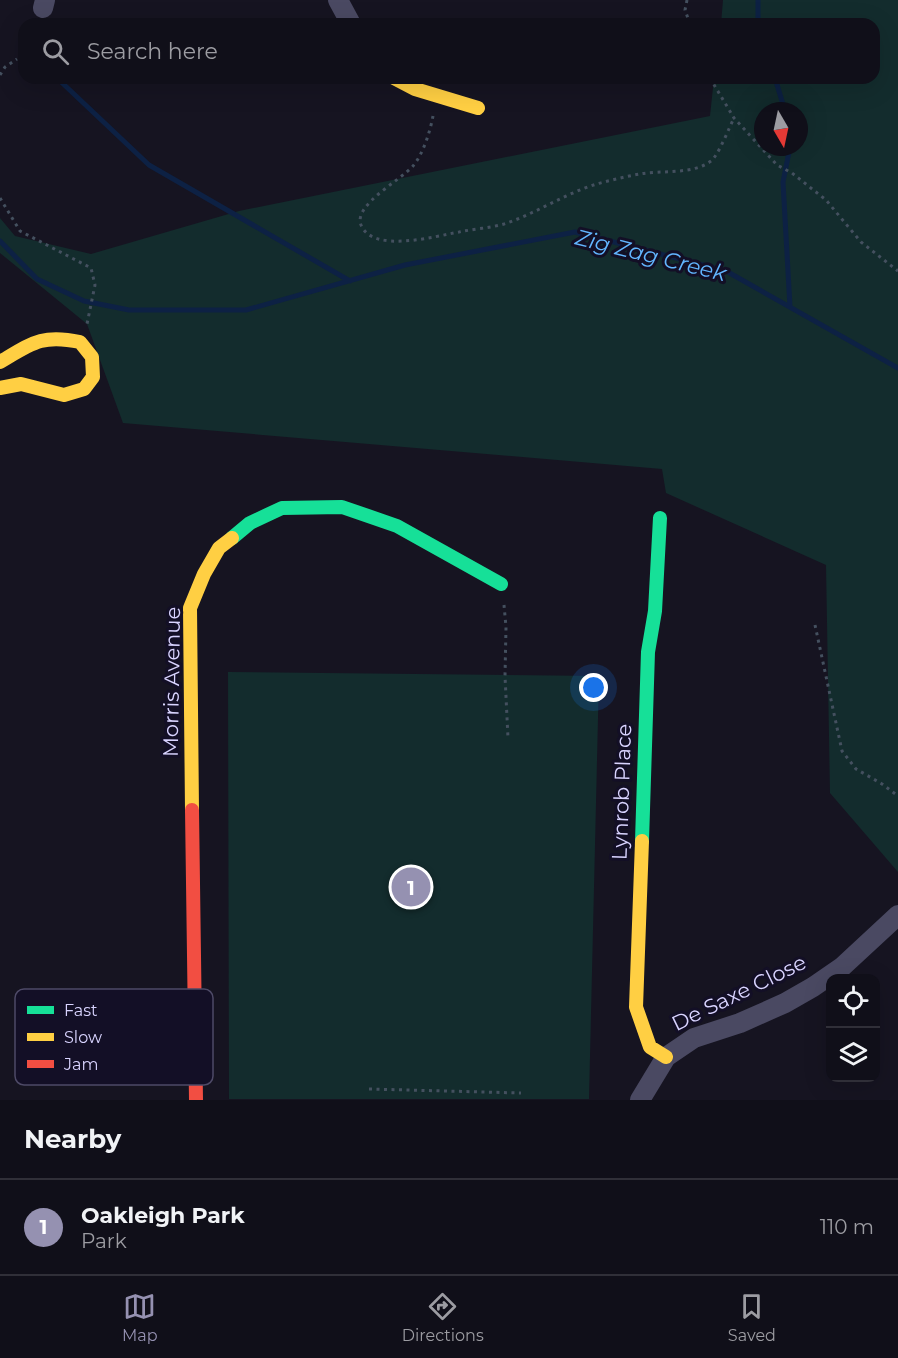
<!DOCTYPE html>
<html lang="en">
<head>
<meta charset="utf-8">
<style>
	body { margin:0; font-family:Montserrat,sans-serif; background:#1e1d26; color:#f1f3f6 }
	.controls { position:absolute; right:18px; bottom:18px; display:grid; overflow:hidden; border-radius:12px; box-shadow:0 6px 24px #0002 }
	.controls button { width:54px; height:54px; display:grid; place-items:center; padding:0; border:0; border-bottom:2px solid #302f38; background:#100f19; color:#f1f3f6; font:30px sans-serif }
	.compass { position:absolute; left:754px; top:102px; width:54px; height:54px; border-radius:50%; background:#100f19; box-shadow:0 6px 24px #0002; rotate:171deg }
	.you { position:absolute; left:594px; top:688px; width:21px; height:21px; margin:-15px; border:4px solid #fff; border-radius:50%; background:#1a73e8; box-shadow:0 0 0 9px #1a73e833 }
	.badge { display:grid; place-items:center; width:39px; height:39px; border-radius:50%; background:#9591b1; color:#fff; font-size:20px; font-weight:700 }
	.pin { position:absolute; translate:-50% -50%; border:3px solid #fff; box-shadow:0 2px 6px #0006 }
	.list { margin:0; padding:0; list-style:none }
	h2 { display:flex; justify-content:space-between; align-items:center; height:78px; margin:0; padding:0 24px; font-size:26px }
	h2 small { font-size:20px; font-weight:400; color:#9c9ca2 }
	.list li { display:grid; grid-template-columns:39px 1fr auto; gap:18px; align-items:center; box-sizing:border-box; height:96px; padding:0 24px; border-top:2px solid #302f38 }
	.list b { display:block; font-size:22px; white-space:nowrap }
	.list p { margin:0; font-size:20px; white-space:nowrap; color:#9c9ca2 }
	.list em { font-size:20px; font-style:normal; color:#9c9ca2 }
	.icon { flex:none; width:33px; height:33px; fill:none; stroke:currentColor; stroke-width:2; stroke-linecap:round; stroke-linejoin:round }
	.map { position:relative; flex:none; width:898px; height:1100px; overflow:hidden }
	.search { position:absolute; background:#100f19; box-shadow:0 6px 24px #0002; left:18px; right:18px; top:18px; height:66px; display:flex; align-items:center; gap:15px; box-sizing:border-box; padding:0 21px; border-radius:18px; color:#9c9ca2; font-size:22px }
	.sheet { height:174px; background:#100f19 }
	nav { display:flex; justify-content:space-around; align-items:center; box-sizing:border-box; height:84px; border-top:2px solid #302f38; background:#100f19; font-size:16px; color:#9c9ca2 }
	nav a { display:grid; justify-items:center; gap:3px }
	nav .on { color:#9591b1 }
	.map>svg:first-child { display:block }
	.green { fill:#132c2d; fill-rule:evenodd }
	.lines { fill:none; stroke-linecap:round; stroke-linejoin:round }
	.stream { stroke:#0d2144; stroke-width:5 }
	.path { stroke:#44505f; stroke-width:3; stroke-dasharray:3 4.5; stroke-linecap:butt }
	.street { stroke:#4a4962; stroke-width:20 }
	.fast { stroke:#16e098; stroke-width:14 }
	.slow { stroke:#ffcf43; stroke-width:14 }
	.jam { stroke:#f24e42; stroke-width:14 }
	.labels { text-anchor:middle; stroke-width:6; stroke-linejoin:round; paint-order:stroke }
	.street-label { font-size:21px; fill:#d9d4ff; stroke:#130f26 }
	.water-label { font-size:22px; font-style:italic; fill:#62b6ff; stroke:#130f26 }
	.key { fill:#130f26; stroke:#4e4a67; stroke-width:1.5 }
	.key-label { font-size:16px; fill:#d9d4ff }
</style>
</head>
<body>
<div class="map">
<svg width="898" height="1100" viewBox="0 0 898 1100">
	<rect width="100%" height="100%" fill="#161421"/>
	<!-- green -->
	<path class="green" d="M 723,0 L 898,0 L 898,872 L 830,793 L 826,565 L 666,493 L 662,469 L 123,423 L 87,324 L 0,253 L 0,218 L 15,236 L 91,254 L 239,211 L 710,116 L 714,78 L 874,78 L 874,24 L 721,24 ZM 763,111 L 799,111 L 799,147 L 763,147 Z
		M 228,672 L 599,676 L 589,1099 L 229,1099 Z"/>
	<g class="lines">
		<!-- stream -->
		<path class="stream" d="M 758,24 L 758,0
			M 57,78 L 149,165 L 350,281
			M 775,78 L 785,111
			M 0,241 L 37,279 L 84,301 L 129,310 L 246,310 L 405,265 L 575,232 L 726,271 L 898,368
			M 790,307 L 783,182 L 790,147"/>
		<!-- path -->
		<path class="path" d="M 687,0 L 685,10 L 690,24
			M 0,75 L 5,67 L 17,59
			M 710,78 L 734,118 L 777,165 L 792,173 L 826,200 L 861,242 L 898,271
			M 433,116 C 430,132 423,154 413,166 C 401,180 353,205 361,225 C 373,254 436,236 459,232 C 473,229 490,228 504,224 C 538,213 568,191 604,182 C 616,179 628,176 640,174 C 662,170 692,175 711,161 C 718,156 729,128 734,118
			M 0,198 L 20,231 L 91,268 L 95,285 L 87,324
			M 504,605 L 506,627 L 505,676 L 508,738
			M 815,625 L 842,751 L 856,769 L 882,784 L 898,796
			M 369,1089 L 521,1093"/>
		<!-- street -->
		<path class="street" d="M 338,0 L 351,24
			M 43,8 L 45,0
			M 640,1100 L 666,1057 L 694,1038 L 740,1023 L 785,1003 L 813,987 L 842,967 L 898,915"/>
		<!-- fast -->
		<path class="fast" d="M 232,538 L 250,523 L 282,508 L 342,507 L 397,526 L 501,584
			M 642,841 L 648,652 L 655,611 L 660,518"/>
		<!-- slow -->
		<path class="slow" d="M 394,78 L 415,89 L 478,108
			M 0,362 C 32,343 42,334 80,342 L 92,357 L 93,377 L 84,389 L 64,395 L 21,384 L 0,388
			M 192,810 L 190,608 L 204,574 L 219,548 L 232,538
			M 642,841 L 636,1007 L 650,1047 L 666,1057"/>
		<!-- jam -->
		<path class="jam" d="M 192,810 L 196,1100"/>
	</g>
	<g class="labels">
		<!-- street labels -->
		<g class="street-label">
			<text transform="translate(172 682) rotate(-89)" y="7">Morris Avenue</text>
			<text transform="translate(622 792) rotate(-88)" y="7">Lynrob Place</text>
			<text transform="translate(739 993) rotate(-26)" y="7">De Saxe Close</text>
		</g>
		<!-- water labels -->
		<g class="water-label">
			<text transform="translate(651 255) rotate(14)" y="8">Zig Zag Creek</text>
		</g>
	</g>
	<!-- legend -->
	<rect x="15" y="989" width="198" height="96" rx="9" class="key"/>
	<rect x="27" y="1006" width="27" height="8" fill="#16e098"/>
	<rect x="27" y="1033" width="27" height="8" fill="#ffcf43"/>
	<rect x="27" y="1060" width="27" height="8" fill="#f24e42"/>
	<g class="key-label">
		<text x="64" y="1016">Fast</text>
		<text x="64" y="1043">Slow</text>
		<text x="64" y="1070">Jam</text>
	</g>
</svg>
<div class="controls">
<button><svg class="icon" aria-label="locate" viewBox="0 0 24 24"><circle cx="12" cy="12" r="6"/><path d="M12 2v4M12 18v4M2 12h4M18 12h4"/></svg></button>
<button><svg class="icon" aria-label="layers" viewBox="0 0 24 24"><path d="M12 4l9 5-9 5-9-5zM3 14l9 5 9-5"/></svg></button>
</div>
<svg class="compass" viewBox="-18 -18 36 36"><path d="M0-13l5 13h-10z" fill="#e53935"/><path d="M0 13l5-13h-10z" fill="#9c9ca2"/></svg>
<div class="you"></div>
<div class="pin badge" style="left:411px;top:887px">1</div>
<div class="search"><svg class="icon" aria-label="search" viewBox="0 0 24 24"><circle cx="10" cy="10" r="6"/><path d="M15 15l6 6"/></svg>Search here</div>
</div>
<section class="sheet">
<h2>Nearby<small></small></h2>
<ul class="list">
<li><span class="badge">1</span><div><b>Oakleigh Park</b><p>Park</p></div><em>110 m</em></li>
</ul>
</section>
<nav>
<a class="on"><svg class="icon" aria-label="map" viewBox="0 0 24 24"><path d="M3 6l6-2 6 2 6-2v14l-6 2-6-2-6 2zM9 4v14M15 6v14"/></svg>Map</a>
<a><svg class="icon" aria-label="directions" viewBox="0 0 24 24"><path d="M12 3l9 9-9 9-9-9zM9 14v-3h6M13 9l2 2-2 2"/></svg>Directions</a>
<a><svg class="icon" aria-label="saved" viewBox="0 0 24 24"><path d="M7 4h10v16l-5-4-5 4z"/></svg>Saved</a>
</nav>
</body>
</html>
